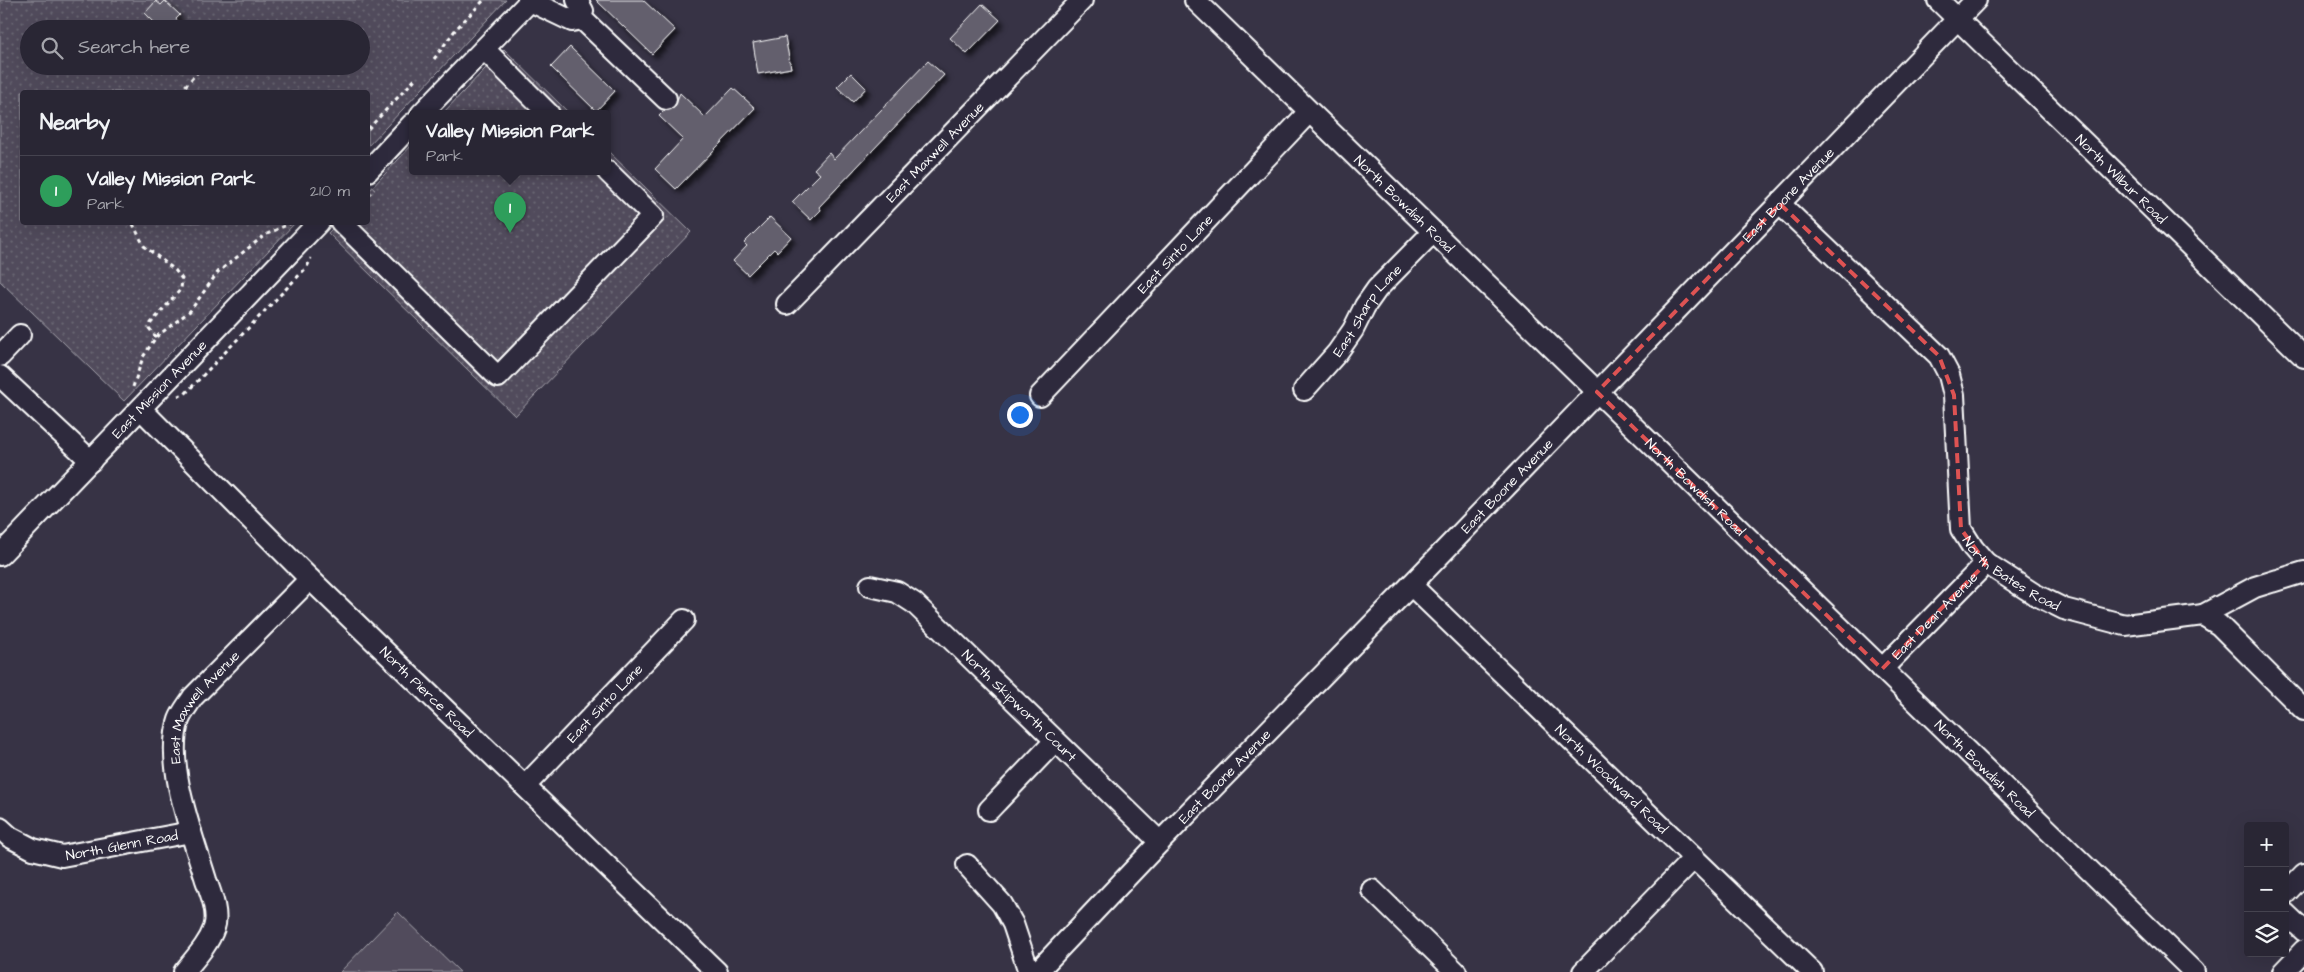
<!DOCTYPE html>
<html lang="en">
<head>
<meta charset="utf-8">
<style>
	body { margin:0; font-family:"Architects Daughter",sans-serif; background:#312e3c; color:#f1f3f6 }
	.controls { position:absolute; right:15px; bottom:15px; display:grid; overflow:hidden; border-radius:5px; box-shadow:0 5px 20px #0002 }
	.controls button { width:45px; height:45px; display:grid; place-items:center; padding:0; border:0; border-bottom:1px solid #45434f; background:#292634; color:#f1f3f6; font:25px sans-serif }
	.you { position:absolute; left:1019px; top:414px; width:18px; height:18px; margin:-12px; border:4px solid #fff; border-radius:50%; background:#1a73e8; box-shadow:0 0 0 8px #1a73e833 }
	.badge { display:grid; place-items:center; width:32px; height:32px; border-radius:50%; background:#ff9aa2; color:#fff; font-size:16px; font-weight:700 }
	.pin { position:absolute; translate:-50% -41px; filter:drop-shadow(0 1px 2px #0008) }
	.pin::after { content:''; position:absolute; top:26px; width:18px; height:15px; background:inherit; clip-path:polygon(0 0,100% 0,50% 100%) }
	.popup { position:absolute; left:409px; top:110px; width:202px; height:65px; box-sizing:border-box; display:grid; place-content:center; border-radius:5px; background:#292634; filter:drop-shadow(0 1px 4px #0005); font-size:16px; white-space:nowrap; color:#a5a5ac }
	.popup b { font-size:19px; color:#f1f3f6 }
	.popup::after { content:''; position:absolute; left:50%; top:100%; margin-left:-10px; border:10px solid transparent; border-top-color:#292634 }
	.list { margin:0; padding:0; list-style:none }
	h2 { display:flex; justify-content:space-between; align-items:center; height:65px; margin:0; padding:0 20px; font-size:21px }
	h2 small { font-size:16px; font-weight:400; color:#a5a5ac }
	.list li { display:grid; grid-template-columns:32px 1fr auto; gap:15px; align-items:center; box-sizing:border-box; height:70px; padding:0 20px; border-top:1px solid #45434f }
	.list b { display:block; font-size:19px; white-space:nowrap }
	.list p { margin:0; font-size:16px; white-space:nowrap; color:#a5a5ac }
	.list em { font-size:16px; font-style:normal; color:#a5a5ac }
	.icon { flex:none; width:28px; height:28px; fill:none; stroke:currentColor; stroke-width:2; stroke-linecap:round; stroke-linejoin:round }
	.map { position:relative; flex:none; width:2304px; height:972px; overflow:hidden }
	.search { position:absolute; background:#292634; box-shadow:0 5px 20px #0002; left:20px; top:20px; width:350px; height:55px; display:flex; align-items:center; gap:12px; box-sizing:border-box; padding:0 18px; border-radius:28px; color:#a5a5ac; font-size:19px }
	.panel { position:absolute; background:#292634; box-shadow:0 5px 20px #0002; left:20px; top:90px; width:350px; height:135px; border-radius:5px }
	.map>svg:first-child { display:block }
	.grass { fill:#514c5c; stroke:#a8a6ae }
	.park { fill:url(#park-dots); stroke:#a8a6ae; fill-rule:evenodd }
	.building { fill:#635f6d; stroke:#fff; filter:url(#shadow) }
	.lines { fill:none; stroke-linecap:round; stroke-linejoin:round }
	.minor-casing { stroke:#fff; stroke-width:24 }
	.path { stroke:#fff; stroke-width:3; stroke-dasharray:4 4; stroke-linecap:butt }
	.minor { stroke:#2f2a3d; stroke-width:20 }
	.marked { fill:none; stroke:#de5353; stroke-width:4; stroke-dasharray:10 6; stroke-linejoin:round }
	.labels { text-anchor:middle; stroke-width:4; stroke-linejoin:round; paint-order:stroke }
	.street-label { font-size:14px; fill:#fff; stroke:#2f2a3d }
</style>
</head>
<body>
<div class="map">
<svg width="2304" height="972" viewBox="0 0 2304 972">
	<defs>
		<pattern id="park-dots" width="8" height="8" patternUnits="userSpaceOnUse" patternTransform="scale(1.25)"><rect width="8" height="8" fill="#514c5c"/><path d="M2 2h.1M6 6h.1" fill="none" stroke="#6b6774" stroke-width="1.8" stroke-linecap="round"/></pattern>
		<filter id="shadow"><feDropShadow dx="4.5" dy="4.5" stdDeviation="2.5" flood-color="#0009"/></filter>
	</defs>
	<rect width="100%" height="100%" fill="#373345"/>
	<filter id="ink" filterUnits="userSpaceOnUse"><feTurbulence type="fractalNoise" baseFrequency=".02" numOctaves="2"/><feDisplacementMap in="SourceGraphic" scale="10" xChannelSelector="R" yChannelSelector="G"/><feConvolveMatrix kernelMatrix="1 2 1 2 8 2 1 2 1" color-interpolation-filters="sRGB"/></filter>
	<g filter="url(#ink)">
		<!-- grass -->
		<path class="grass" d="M 398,912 L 460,972 L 340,972 Z"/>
		<!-- park -->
		<path class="park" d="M 0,0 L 506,0 L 368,146 L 368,92 L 22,92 L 22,222 L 295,223 L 124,401 L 0,281 ZM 29,29 L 361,29 L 361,66 L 29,66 Z
			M 504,49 L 570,114 L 442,114 Z
			M 412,145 L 412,172 L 608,172 L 608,151 L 691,232 L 515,416 L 328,233 L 338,223 L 368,222 L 368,192 Z"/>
		<!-- building -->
		<path class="building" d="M 596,0 L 643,0 L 675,30 L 652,54 Z
			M 156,1 L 161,5 L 165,1 L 180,15 L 176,19 L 184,29 L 161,29 L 145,13 Z
			M 982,4 L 1000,20 L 967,54 L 950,38 Z
			M 785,37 L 791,68 L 758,74 L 753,43 Z
			M 570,47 L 615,91 L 596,111 L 551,67 Z
			M 928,61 L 944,75 L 819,207 L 821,210 L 811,220 L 792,202 L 820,174 L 814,169 L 829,153 L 834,159 Z
			M 851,73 L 866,88 L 853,102 L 837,87 Z
			M 733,88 L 755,108 L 676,189 L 655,169 L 683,139 L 659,116 L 664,111 L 674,108 L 680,93 L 705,117 Z
			M 770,217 L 791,237 L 777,252 L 774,249 L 748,275 L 733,261 L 747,246 L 744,243 Z"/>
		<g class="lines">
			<defs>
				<g id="minor">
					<path id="s1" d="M 1195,0 L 2194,972"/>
					<path id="s2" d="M 1938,0 L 2304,357"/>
					<path d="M 530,1 L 572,21 L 577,20 L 583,11 L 577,0"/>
					<path d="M 580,17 L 666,99"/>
					<path d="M 484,49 L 549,114"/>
					<path d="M 421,114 L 531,0"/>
					<path d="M 368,171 L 412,124"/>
					<path id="s3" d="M 1780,204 L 1939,356 L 1949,375 L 1954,395 L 1961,529 L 1973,548 L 1986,563 L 2034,594 L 2064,609 L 2125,625 L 2203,615 L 2219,625 L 2304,710"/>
					<path d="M 341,222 L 498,377 L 653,216 L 608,172"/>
					<path id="s4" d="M 787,304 L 1082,0"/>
					<path d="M 0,356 L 20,335"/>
					<path d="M 0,376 L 91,461"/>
					<path id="s5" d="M 1304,390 L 1337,353 L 1353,330 L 1365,306 L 1377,289 L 1433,232"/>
					<path id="s6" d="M 1040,396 L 1309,112"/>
					<path id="s7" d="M 141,409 L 310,579 L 717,972"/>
					<path id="s8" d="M 0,555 L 319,222"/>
					<path id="s9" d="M 1411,585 L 1812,972"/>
					<path id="s10" d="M 870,586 L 897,592 L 914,603 L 1160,842"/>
					<path d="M 2203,615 L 2255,587 L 2304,572"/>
					<path id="s11" d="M 1882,669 L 1986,563"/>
					<path id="s12" d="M 525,786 L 684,620"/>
					<path d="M 989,810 L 1055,741"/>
					<path id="s13" d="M 0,828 L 10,837 L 33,849 L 62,856 L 191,832"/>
					<path d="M 967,865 L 1002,904 L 1013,924 L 1029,972"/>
					<path d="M 1372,890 L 1456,972"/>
					<path d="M 2285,894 L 2304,874"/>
					<path d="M 2285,913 L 2304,931"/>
					<path id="s14" d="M 184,972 C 195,958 208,945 214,928 C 219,913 211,894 206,880 C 193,837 164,763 179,720 C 182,712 188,705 193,697 L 310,579"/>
					<path id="s15" d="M 1037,972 L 1160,842 L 1411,585 L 1976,0"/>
					<path d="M 1583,972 L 1694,858"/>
					<path d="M 2283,972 L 2304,950"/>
				</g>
			</defs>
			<!-- minor casing -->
			<use href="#minor" class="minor-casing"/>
			<!-- path -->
			<path class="path" d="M 434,59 L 456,29 L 484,0
				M 180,92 L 203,66
				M 368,129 L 417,77
				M 368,195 L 374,189
				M 125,222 L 133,224 L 144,246 L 175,270 L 182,279 L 181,289 L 151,323 L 149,328 L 156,337
				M 133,387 L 143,357 L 156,337 L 190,311 L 218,272 L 265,235 L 291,223
				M 178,396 L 185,394 L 307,267 L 311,258"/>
			<!-- minor -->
			<use href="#minor" class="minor"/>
		</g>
	</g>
	<!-- marked area -->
	<path class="marked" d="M 1780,204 L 1939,356 L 1954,395 L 1961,529 L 1986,563 L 1882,669 L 1597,392 Z"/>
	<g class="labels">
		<!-- street labels -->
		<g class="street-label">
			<text dy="5" stroke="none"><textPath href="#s4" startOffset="212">East Maxwell Avenue</textPath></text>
			<text dy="5" stroke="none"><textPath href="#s2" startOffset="256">North Wilbur Road</textPath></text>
			<text dy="5" stroke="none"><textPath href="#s15" startOffset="1081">East Boone Avenue</textPath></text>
			<text dy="5" stroke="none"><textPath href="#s1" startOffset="292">North Bowdish Road</textPath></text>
			<text dy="5" stroke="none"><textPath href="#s6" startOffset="196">East Sinto Lane</textPath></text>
			<text dy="5" stroke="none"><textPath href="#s5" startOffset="102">East Sharp Lane</textPath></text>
			<text dy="5" stroke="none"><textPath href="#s8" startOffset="230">East Mission Avenue</textPath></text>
			<text dy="5" stroke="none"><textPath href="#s15" startOffset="676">East Boone Avenue</textPath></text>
			<text dy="5" stroke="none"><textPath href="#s1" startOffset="698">North Bowdish Road</textPath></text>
			<text dy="5" stroke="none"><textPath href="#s3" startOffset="465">North Bates Road</textPath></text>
			<text dy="5" stroke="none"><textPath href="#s11" startOffset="75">East Dean Avenue</textPath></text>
			<text dy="5" stroke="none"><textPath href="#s7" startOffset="402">North Pierce Road</textPath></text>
			<text dy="5" stroke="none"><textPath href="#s12" startOffset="115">East Sinto Lane</textPath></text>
			<text dy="5" stroke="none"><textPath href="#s10" startOffset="195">North Skipworth Court</textPath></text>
			<text dy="5" stroke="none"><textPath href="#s14" startOffset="290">East Maxwell Avenue</textPath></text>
			<text dy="5" stroke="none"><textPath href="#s1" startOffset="1102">North Bowdish Road</textPath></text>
			<text dy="5" stroke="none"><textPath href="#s15" startOffset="271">East Boone Avenue</textPath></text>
			<text dy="5" stroke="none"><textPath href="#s9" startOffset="279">North Woodward Road</textPath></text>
			<text dy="5" stroke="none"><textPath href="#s13" startOffset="130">North Glenn Road</textPath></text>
		</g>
	</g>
</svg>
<div class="controls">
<button>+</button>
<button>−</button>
<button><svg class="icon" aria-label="layers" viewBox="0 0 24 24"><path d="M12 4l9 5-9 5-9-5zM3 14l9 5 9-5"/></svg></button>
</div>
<div class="you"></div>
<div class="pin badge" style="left:510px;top:233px;background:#2e9e5b">1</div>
<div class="popup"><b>Valley Mission Park</b>Park</div>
<div class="search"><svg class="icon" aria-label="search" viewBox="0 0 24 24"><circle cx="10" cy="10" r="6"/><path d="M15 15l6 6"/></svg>Search here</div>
<section class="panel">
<h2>Nearby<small></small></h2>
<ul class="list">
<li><span class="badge" style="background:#2e9e5b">1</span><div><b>Valley Mission Park</b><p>Park</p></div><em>210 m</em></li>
</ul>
</section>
</div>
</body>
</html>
